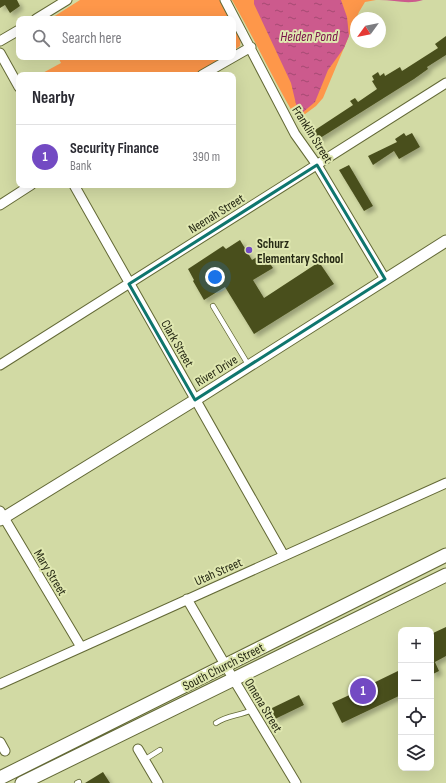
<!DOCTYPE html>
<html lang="en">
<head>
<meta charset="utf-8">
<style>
	body { margin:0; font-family:"Sofia Sans Condensed",sans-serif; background:#f2f2f3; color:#2b2b33 }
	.controls { position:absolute; right:12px; bottom:12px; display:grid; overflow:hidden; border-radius:8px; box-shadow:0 4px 16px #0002 }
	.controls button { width:36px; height:36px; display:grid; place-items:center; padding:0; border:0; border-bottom:1px solid #e1e1e2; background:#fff; color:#2b2b33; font:20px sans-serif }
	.compass { position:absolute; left:350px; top:12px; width:36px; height:36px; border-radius:50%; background:#fff; box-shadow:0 4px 16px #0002; rotate:237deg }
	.you { position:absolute; left:215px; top:277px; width:14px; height:14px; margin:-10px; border:3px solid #fff; border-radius:50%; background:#1a73e8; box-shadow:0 0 0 6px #1a73e833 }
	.badge { display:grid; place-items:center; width:26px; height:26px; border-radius:50%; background:#734ac3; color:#fff; font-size:13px; font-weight:700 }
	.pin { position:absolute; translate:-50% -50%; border:2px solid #fff; box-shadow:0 1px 4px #0006 }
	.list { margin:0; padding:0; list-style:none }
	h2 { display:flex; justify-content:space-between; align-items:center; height:52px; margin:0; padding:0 16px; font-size:17px }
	h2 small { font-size:13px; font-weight:400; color:#7c7c81 }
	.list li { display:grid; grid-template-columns:26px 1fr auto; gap:12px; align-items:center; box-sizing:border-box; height:64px; padding:0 16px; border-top:1px solid #e1e1e2 }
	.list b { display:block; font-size:15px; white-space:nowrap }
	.list p { margin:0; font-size:13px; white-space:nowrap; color:#7c7c81 }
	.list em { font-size:13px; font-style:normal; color:#7c7c81 }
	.icon { flex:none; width:22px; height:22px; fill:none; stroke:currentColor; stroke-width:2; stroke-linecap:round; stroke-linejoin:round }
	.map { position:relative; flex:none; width:446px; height:783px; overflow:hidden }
	.search { position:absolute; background:#fff; box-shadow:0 4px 16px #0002; left:16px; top:16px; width:220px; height:44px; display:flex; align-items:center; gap:10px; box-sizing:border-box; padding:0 14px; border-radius:8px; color:#7c7c81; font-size:15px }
	.panel { position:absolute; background:#fff; box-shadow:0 4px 16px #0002; left:16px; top:72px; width:220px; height:116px; border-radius:8px }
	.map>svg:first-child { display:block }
	.park { fill:#fe974a }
	.water { fill:url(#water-ripples) }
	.building { fill:#4a4f1d; filter:url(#shadow) }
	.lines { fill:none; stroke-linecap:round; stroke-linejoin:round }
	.service-casing { stroke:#636936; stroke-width:6 }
	.minor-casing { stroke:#636936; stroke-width:11 }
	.tertiary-casing { stroke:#636936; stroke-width:13 }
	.secondary-casing { stroke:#636936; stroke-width:15 }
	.service { stroke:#fff; stroke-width:4.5 }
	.minor { stroke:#fff; stroke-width:9 }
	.tertiary { stroke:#fff; stroke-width:11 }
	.secondary { stroke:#fff; stroke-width:13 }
	.marked { fill:none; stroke:#0f766e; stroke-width:3; stroke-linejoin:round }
	.poi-dot { fill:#734ac3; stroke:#dfe7b0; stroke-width:1.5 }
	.labels { text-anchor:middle; stroke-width:4; stroke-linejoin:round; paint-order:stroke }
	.street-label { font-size:13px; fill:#262914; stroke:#dfe7b0 }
	.poi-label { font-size:13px; font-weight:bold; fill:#262914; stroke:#dfe7b0; text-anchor:start }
	.water-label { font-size:14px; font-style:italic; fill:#780c47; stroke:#dfe7b0 }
</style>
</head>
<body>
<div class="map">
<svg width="446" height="783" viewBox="0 0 446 783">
	<defs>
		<pattern id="water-ripples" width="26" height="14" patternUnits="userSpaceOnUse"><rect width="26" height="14" fill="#cc5a8d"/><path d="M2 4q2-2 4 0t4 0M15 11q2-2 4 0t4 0" fill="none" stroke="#a54a72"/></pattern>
		<filter id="shadow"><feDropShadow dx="3.5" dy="3.5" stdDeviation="2" flood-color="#0004"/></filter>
	</defs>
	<rect width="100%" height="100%" fill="#d2daa4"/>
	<!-- park -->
	<path class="park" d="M 80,0 L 221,0 L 231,19 L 50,19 Z
		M 232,0 L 376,0 L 365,2 L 359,12 L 323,98 L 316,106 L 297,120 C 274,81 255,40 232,0 Z
		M 233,22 L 241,37 L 240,46 L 233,51 Z
		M 58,57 L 223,57 L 194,75 L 39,75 L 61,63 Z"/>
	<!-- water -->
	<path class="water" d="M 254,0 L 341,0 L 347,17 L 349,36 L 344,48 L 328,70 L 315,102 L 302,113 L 296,104 L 291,83 L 254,4 Z
		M 379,0 L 423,0 C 408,5 395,0 379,0 Z"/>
	<!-- building -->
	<path class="building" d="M 0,0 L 17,0 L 20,6 L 10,13 L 5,5 L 0,8 Z
		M 446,36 L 446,55 L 427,67 L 428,69 L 414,79 L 317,140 L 312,132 L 353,105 L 350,101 L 355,98 L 358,102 L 377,89 L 372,81 L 374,80 L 372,76 L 378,72 L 380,76 L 384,73 L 385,76 L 400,67 L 402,71 L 438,48 L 435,44 Z
		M 404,133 L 406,136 L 412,133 L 420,147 L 399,159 L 394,151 L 373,165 L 368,156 L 397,142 L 395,139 Z
		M 349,165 L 373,206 L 364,211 L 339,170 Z
		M 240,240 L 252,260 L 263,253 L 273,268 L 253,280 L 264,298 L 319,262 L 334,284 L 254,334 L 225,287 L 204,300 L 193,281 L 194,280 L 188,269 L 223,246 L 226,249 Z
		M 446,627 L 446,656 L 435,662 L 439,671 L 433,674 L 431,670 L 431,634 Z
		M 398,671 L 401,677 L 401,695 L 342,723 L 332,703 L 356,692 L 355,690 L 365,685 L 365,687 Z
		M 299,695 L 304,705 L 275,719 L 270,709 Z
		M 103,772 L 110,783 L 85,783 Z"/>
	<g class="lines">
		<defs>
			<path id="service" d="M 213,306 L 249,366
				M 216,723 C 227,715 239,716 252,710
				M 144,760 L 160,750
				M 77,783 L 79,782"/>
			<path id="minor" d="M 225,0 L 295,134 L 317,165 L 385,279
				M 36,19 L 67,0
				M 0,41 L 19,30
				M 0,53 L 19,87
				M 202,75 L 251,47
				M 74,185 L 284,556
				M 0,205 L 31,185
				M 0,365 L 446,83
				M 0,511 L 81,647
				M 187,599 L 234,680 L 296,783
				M 0,684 L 446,483
				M 0,742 L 5,751
				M 138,749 L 158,783"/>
			<path id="tertiary" d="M 0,520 L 195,400 L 446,241"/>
			<path id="secondary" d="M 0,778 L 446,555
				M 22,783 L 446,575"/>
		</defs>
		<!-- service casing -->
		<use href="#service" class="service-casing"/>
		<!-- minor casing -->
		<use href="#minor" class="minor-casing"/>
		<!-- tertiary casing -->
		<use href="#tertiary" class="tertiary-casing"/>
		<!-- secondary casing -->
		<use href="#secondary" class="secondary-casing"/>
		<!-- service -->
		<use href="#service" class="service"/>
		<!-- minor -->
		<use href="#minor" class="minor"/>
		<!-- tertiary -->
		<use href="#tertiary" class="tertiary"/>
		<!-- secondary -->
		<use href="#secondary" class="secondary"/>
	</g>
	<!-- marked area -->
	<path class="marked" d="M 317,165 L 385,279 L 195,400 L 129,284 Z"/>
	<!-- markers -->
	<circle class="poi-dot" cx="249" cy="250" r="4"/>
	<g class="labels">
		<!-- street labels -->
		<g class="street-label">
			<text transform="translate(313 134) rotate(58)" y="5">Franklin Street</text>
			<text transform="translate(216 213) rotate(-32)" y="5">Neenah Street</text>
			<text transform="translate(178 343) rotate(60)" y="5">Clark Street</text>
			<text transform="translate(216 370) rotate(-32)" y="5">River Drive</text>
			<text transform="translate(218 571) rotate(-24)" y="5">Utah Street</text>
			<text transform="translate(51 572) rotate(59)" y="5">Mary Street</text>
			<text transform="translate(223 666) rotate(-27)" y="5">South Church Street</text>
			<text transform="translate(264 705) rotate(59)" y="5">Omena Street</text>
		</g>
		<!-- poi labels -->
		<g class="poi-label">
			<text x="257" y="248">Schurz<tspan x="257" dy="15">Elementary School</tspan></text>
		</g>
		<!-- water labels -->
		<g class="water-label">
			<text x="309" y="41">Heiden Pond</text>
		</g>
	</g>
</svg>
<div class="controls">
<button>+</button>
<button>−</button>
<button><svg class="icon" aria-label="locate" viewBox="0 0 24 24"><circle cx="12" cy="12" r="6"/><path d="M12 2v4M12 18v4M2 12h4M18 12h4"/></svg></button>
<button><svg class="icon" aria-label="layers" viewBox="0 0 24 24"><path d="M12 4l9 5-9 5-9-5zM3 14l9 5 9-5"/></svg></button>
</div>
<svg class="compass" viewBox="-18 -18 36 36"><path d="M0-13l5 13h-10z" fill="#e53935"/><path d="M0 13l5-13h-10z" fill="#7c7c81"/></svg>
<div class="you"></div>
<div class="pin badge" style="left:363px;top:691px">1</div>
<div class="search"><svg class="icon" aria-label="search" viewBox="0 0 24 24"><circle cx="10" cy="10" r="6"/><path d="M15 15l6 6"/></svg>Search here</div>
<section class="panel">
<h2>Nearby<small></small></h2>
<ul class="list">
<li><span class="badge">1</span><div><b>Security Finance</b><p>Bank</p></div><em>390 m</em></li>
</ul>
</section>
</div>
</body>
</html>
